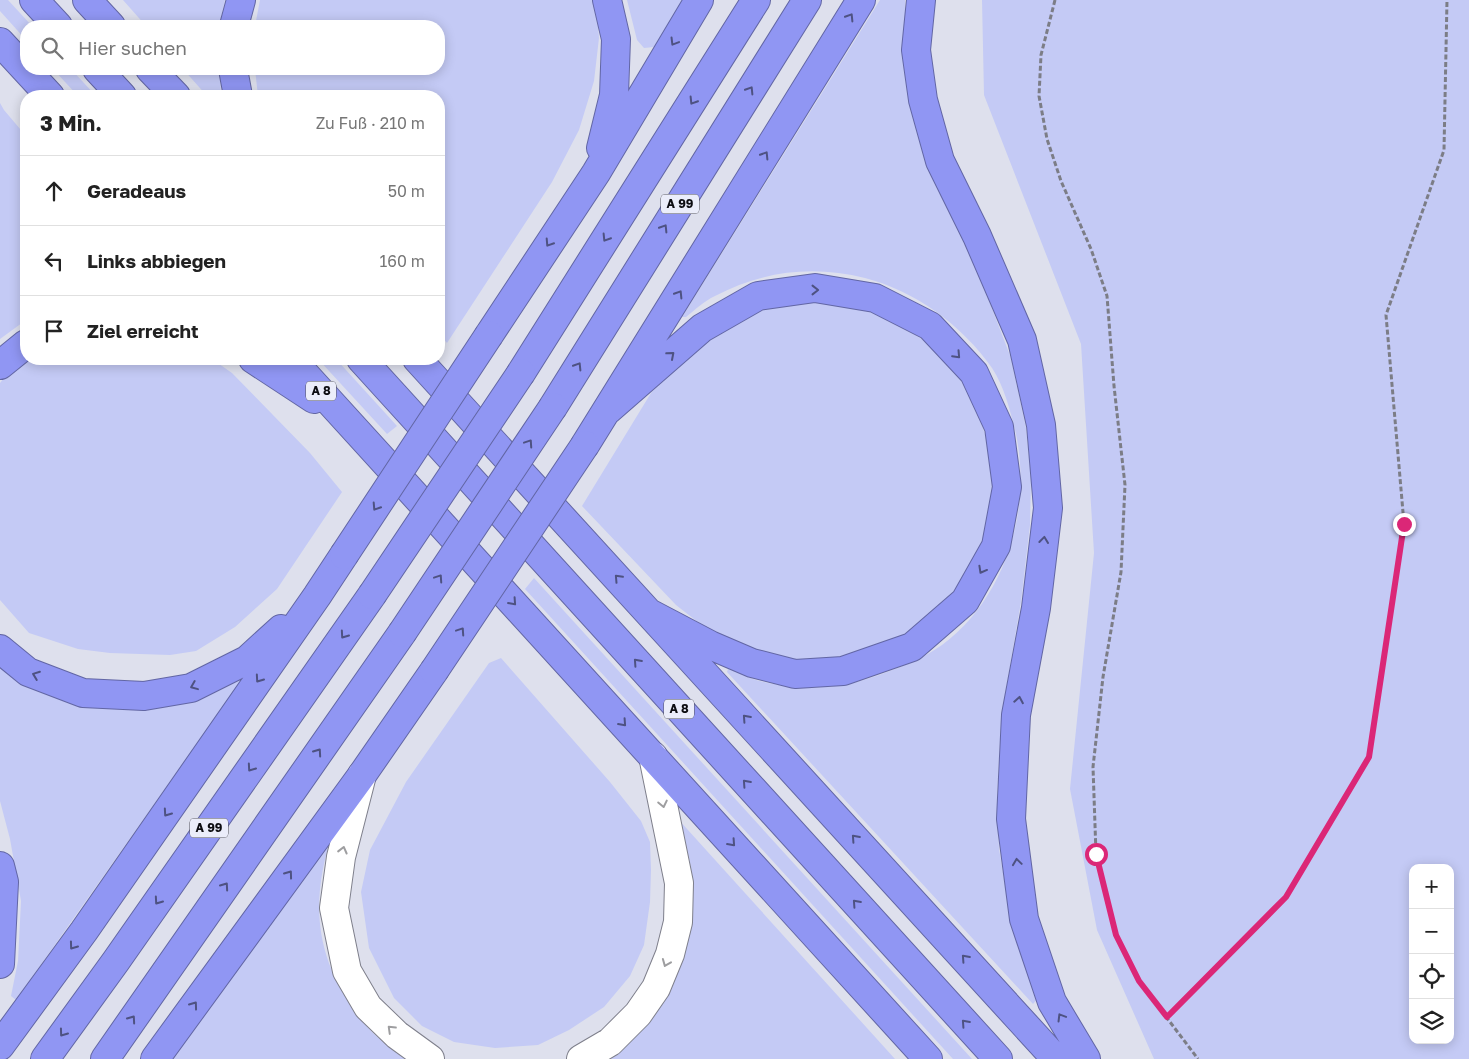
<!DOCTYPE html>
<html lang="de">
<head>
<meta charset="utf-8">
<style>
	body { margin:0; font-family:"Golos Text",sans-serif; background:#f2f2f2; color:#222 }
	.controls { position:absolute; right:15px; bottom:15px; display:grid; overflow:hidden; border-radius:10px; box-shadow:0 2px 12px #0003 }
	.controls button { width:45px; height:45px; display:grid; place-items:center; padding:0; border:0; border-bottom:1px solid #e0e0e0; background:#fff; color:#222; font:25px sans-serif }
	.stop { position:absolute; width:15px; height:15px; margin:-11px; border:4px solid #db2777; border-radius:50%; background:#fff }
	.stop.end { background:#db2777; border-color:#fff; box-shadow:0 1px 5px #0008 }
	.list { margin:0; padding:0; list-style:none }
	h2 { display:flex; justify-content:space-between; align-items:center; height:65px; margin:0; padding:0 20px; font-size:21px }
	h2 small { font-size:16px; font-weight:400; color:#767676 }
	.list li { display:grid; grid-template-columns:32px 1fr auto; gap:15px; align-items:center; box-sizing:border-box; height:70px; padding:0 20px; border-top:1px solid #e0e0e0 }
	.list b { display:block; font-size:19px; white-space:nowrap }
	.list em { font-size:16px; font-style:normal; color:#767676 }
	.icon { flex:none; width:28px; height:28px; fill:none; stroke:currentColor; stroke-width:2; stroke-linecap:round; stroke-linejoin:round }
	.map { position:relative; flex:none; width:1469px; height:1059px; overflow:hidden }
	.search { position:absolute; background:#fff; box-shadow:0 2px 12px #0003; left:20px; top:20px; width:425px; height:55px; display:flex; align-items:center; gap:12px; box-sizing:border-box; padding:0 18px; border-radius:20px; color:#767676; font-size:19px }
	.panel { position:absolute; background:#fff; box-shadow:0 2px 12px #0003; left:20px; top:90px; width:425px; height:275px; border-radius:20px }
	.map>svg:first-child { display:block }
	.green { fill:#c4caf5; fill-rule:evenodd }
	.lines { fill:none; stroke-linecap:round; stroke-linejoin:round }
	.minor-casing { stroke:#7e7f8b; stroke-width:30 }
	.highway-casing { stroke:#6266a4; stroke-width:30 }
	.path { stroke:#7c7d86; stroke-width:3; stroke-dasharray:5 2.5; stroke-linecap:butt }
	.minor { stroke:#fff; stroke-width:28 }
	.highway { stroke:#9096f3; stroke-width:28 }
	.highway-bridge-casing { stroke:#6266a4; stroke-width:30; stroke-linecap:butt }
	.highway-bridge { stroke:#9096f3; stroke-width:28 }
	.oneway { stroke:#4e5282 }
	.oneway2 { stroke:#9e9ea0 }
	.route { stroke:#db2777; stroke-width:6 }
	.labels { text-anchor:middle; stroke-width:4; stroke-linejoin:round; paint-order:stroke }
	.shield { fill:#ebedfa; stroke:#505058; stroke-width:1 }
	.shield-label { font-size:12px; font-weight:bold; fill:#0d0d12 }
</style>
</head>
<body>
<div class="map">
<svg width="1469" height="1059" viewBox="0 0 1469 1059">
	<rect width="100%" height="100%" fill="#dee0ed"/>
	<!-- green -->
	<path class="green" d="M 0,0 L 8,0 L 32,26 L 26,26 L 26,40 L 0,11 Z
		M 123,0 L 225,0 L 219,26 L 146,26 Z
		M 260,0 L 592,0 L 597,14 L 599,38 L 594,81 L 579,130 L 552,182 L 447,343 L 439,334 L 439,96 L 258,96 L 255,69 L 439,69 L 439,26 L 255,26 Z
		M 627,0 L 686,0 L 661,42 L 654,47 L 644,48 L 637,40 Z
		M 880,0 L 905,0 L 905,48 L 975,264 L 1011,358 L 1026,428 L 1031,477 L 1030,525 L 1021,602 L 1005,695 L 1000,740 L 997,796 L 999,849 L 1006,890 L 1016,930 L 1041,995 L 1033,1004 L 727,672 L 728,669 C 737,671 745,676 753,679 C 774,686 801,688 823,687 C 846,686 866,680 887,672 C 907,665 925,657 942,645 C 1007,597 1033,506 1015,430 C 1010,410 1004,386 992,368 C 962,325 915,291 865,278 C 813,265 762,271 715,296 C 704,301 695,310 686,317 L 682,317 Z
		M 982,0 L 1469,0 L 1469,1059 L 1154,1059 L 1097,930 L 1070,789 L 1094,553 L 1081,344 L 984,95 ZM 1413,868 L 1450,868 L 1450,1040 L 1413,1040 Z
		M 53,69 L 71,69 L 96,96 L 78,96 Z
		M 183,69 L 220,69 L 221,96 L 207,96 Z
		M 0,103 L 4,110 L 26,136 L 26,320 L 0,339 Z
		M 816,301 L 851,305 L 891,319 L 928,343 L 956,371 L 976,406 L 989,447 L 993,492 L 984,538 L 962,585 L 921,626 L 892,646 L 844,661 L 791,661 L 747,650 L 708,630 L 676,605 L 582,506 L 651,393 L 687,353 L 753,312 L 783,304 Z
		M 33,359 L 212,359 L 232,373 L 310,453 L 342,492 L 277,589 L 235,627 L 196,651 L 170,655 L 110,653 L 78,649 L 29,633 L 0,600 L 0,383 L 11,369 Z
		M 318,359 L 336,359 L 397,426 L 387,434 Z
		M 534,578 L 972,1059 L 953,1059 L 525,589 Z
		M 501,658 L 610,782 L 641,821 L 650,842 L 651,870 L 650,902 L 644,945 L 630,976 L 604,1007 L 569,1030 L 538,1045 L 495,1048 L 454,1042 L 422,1026 L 394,998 L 369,948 L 361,892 L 370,850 L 406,782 L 489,663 Z
		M 0,662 L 29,683 L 193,698 L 222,688 L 238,679 L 241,681 L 16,1000 L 11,996 L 18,961 L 21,901 L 10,839 L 0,801 Z
		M 678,819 L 895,1059 L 601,1059 L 660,1005 L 684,957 L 693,909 L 690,862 Z
		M 333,832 C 310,899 314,958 358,1014 C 363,1020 367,1027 372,1032 C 382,1042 394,1050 405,1059 L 170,1059 Z"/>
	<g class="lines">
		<defs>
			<path id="minor" d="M 362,775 L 341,857 L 334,908 L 347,971 L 368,1007 L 397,1035 L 430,1059
				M 581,1059 L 610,1042 L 638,1014 L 656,988 L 670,954 L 678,922 L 679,883 L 653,756"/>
			<path id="highway" d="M 34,0 L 58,26
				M 87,0 L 111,26
				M 921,0 L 916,50 L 923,100 L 940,161 L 977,236 L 1022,340 L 1041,425 L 1048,508 L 1036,608 L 1016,715 L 1011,819 L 1024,919 L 1052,1002 L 1086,1059
				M 234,26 L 241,0
				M 0,42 L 50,96
				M 97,69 L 122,96
				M 150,69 L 176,96
				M 233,69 L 238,96
				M 601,148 L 614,95 L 616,39 L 607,0
				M 489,335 L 596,173 L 699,0
				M 253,359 L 314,399
				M 291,359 L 928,1059
				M 361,359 L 998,1059
				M 417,359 L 1056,1059
				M 0,365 L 26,344
				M 521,373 L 756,0
				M 553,407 L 807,0
				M 608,410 L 702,328 L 758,296 L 815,288 L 875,298 L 930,326 L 974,373 L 999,427 L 1007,487 L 996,546 L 965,601 L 912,647 L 843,671 L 795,674 L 752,663 L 710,645 L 651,614
				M 585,445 L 861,0
				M 0,649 L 28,672 L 83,693 L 144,696 L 191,688 L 247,660 L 281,629
				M 0,866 L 4,882 L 0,964
				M 0,1046 L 84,931 L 317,596 L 344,555
				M 45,1059 L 116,961 L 372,595
				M 105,1059 L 402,633
				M 155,1059 L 362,775 L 434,671"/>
		</defs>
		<!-- minor casing -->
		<use href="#minor" class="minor-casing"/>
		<!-- highway casing -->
		<use href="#highway" class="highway-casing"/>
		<!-- path -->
		<path class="path" d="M 1055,0 L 1041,55 L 1039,96 L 1047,139 L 1061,181 L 1091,249 L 1107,296 L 1114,386 L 1125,485 L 1121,572 L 1103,677 L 1093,767 L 1096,854 L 1116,935 L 1139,981 L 1198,1059
			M 1167,1017 L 1286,897 L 1369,757 L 1404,524 L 1386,315 L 1444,150 L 1447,0"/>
		<!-- minor -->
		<use href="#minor" class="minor"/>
		<!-- highway -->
		<use href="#highway" class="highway"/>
		<defs>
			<path id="highway-bridge" d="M 344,555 L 489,335
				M 372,595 L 521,373
				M 402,633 L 553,407
				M 434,671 L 585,445"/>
		</defs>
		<!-- highway-bridge casing -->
		<use href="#highway-bridge" class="highway-bridge-casing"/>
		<!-- highway-bridge -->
		<use href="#highway-bridge" class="highway-bridge"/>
	</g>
	<!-- one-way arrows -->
	<defs><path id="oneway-chevron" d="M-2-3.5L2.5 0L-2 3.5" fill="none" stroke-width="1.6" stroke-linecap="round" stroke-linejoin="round" transform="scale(1.25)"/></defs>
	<g class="oneway">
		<use href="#oneway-chevron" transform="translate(850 17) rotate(-58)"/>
		<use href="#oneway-chevron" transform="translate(674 42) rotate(121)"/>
		<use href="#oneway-chevron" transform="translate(750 90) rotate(-58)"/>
		<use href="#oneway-chevron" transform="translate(693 101) rotate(122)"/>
		<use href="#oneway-chevron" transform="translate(765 155) rotate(-58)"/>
		<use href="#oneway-chevron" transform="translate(664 228) rotate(-58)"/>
		<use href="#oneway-chevron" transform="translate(606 238) rotate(122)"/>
		<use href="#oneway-chevron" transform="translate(549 243) rotate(123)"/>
		<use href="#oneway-chevron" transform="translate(815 290)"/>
		<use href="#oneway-chevron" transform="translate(679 294) rotate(-58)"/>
		<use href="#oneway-chevron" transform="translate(671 355) rotate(-41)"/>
		<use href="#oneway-chevron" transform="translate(957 355) rotate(47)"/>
		<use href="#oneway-chevron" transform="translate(578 366) rotate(-58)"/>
		<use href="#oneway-chevron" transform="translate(529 443) rotate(-56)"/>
		<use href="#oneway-chevron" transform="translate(376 507) rotate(123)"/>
		<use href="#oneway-chevron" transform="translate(1044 540) rotate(-83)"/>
		<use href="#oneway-chevron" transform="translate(982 570) rotate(119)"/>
		<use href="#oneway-chevron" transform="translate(439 578) rotate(-56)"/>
		<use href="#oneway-chevron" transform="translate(618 578) rotate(-133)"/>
		<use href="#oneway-chevron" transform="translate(513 602) rotate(48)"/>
		<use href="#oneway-chevron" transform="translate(461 631) rotate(-56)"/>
		<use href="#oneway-chevron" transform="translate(344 635) rotate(125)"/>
		<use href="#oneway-chevron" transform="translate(637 662) rotate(-132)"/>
		<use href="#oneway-chevron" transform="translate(36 675) rotate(-159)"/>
		<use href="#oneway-chevron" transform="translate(259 679) rotate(125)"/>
		<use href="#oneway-chevron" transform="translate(194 686) rotate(158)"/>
		<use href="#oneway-chevron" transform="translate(1019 700) rotate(-80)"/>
		<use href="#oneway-chevron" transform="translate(746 718) rotate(-132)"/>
		<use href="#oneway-chevron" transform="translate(623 723) rotate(48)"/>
		<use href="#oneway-chevron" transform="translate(318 752) rotate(-55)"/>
		<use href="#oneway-chevron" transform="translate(251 768) rotate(125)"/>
		<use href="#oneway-chevron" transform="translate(746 783) rotate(-132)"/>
		<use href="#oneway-chevron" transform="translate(167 813) rotate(125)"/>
		<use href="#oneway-chevron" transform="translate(855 838) rotate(-132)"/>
		<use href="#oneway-chevron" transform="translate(732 843) rotate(48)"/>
		<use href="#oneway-chevron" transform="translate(1017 862) rotate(-98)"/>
		<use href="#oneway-chevron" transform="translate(289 874) rotate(-54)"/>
		<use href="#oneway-chevron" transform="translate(225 886) rotate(-55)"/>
		<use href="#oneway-chevron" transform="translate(158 901) rotate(125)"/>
		<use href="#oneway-chevron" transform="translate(856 903) rotate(-132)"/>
		<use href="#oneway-chevron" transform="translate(73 946) rotate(126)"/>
		<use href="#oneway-chevron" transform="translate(965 958) rotate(-132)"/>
		<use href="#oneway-chevron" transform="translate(194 1005) rotate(-54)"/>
		<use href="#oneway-chevron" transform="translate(1061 1017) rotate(-121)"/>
		<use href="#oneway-chevron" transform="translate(132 1019) rotate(-55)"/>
		<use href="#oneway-chevron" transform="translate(965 1023) rotate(-132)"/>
		<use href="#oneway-chevron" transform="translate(63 1033) rotate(126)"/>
	</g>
	<g class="oneway2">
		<use href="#oneway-chevron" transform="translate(663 804) rotate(78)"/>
		<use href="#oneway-chevron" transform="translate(343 850) rotate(-76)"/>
		<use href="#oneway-chevron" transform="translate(666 963) rotate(112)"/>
		<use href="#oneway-chevron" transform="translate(391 1029) rotate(-136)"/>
	</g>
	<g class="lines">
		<!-- route -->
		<path class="route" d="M 1096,854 L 1116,935 L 1139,981 L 1167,1017 L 1286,897 L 1369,757 L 1404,524"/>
	</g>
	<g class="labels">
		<!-- shield labels -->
		<g class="shield">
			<rect x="661" y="194.5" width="38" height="19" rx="4"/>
			<rect x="306" y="381.5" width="30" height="19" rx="4"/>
			<rect x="664" y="699.5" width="30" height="19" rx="4"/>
			<rect x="190" y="818.5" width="38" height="19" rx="4"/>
		</g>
		<g class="shield-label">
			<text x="680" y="208">A 99</text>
			<text x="321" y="395">A 8</text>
			<text x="679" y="713">A 8</text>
			<text x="209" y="832">A 99</text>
		</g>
	</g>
</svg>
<div class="controls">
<button>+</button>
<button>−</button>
<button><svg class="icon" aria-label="locate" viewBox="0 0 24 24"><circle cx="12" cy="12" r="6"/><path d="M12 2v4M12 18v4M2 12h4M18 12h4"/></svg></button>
<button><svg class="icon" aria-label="layers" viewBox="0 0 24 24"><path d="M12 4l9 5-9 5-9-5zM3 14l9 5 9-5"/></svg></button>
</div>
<div class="stop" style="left:1096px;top:854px"></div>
<div class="stop end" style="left:1404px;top:524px"></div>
<div class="search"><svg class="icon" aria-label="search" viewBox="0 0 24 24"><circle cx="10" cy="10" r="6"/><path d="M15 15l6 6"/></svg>Hier suchen</div>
<section class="panel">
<h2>3 Min.<small>Zu Fuß · 210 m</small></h2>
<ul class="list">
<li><svg class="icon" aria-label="ahead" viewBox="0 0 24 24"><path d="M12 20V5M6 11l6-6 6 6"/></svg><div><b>Geradeaus</b></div><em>50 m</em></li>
<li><svg class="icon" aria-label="left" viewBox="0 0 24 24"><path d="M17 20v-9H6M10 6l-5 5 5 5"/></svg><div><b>Links abbiegen</b></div><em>160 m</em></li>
<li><svg class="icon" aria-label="arrive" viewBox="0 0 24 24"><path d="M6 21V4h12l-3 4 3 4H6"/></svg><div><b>Ziel erreicht</b></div></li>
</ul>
</section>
</div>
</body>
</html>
